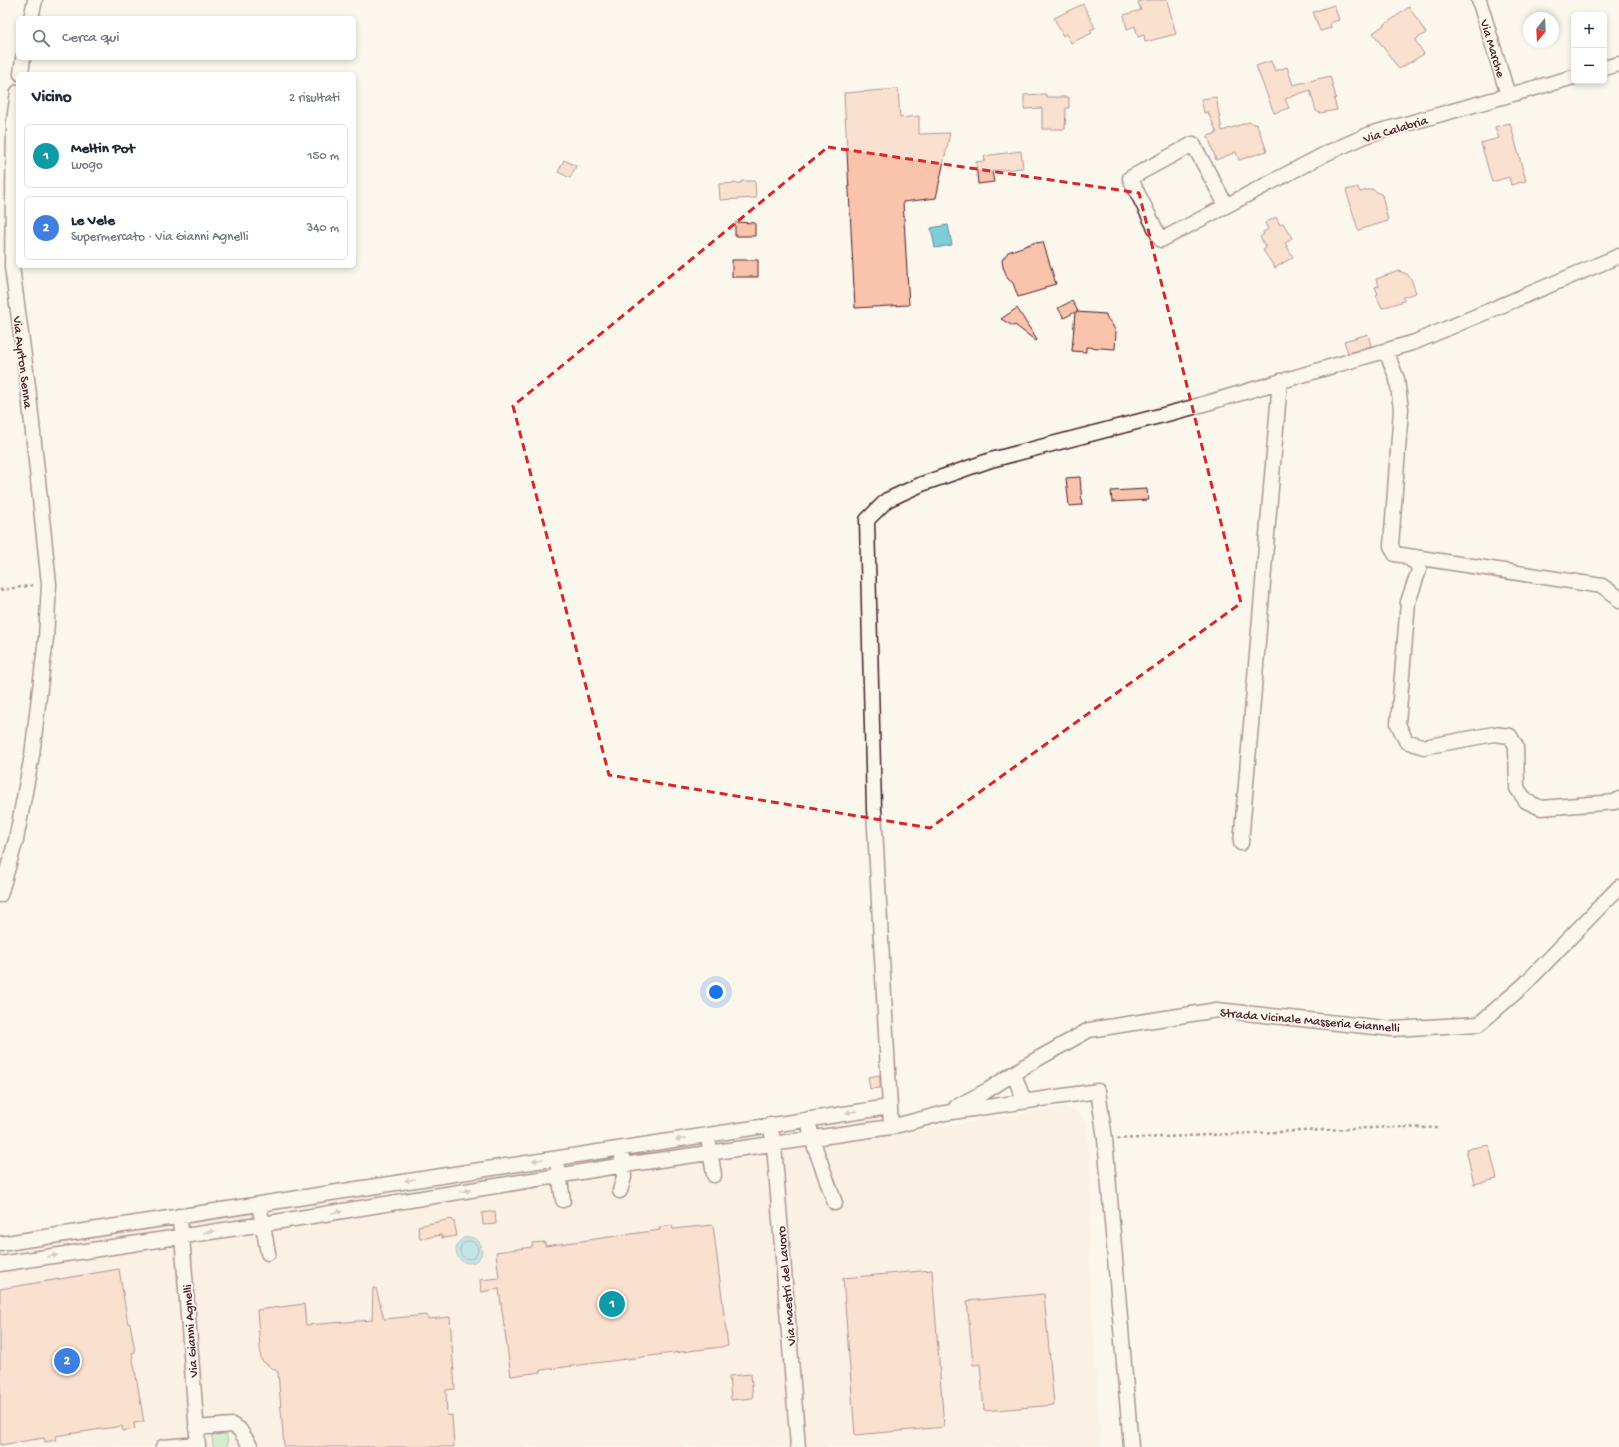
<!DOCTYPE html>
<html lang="it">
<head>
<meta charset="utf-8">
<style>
	body { margin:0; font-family:"Gochi Hand",sans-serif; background:#f6f6f7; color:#1f2937 }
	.controls { position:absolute; right:12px; top:12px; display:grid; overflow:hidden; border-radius:6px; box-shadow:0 2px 6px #0003 }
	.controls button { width:36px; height:36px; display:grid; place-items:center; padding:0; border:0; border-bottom:1px solid #e0e1e3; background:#fff; color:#1f2937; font:20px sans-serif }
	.compass { position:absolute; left:1523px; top:12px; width:36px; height:36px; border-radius:50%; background:#fff; box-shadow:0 2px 6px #0003; rotate:198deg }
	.you { position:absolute; left:716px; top:992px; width:14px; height:14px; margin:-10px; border:3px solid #fff; border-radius:50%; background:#1a73e8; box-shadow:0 0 0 6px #1a73e833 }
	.badge { display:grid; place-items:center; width:26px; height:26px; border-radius:50%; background:#2563eb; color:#fff; font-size:13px; font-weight:700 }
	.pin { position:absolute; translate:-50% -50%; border:2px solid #fff; box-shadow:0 1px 4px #0006 }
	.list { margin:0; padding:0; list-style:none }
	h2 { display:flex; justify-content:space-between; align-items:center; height:52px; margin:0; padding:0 16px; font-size:17px }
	h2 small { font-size:13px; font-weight:400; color:#747a83 }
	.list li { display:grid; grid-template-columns:26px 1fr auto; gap:12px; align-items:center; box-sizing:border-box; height:64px; margin:0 8px 8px; padding:0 8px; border:1px solid #e0e1e3; border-radius:6px }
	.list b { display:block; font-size:15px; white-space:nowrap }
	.list p { margin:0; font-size:13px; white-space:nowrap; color:#747a83 }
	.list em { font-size:13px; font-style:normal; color:#747a83 }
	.icon { flex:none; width:22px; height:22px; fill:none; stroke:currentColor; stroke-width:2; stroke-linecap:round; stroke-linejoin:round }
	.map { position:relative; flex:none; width:1619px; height:1447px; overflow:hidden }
	.search { position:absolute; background:#fff; box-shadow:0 2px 6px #0003; left:16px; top:16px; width:340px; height:44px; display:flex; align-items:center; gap:10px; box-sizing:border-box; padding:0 14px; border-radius:6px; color:#747a83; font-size:15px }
	.panel { position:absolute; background:#fff; box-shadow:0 2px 6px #0003; left:16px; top:72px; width:340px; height:196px; border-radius:6px }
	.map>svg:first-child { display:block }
	.built { fill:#fae7d9 }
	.green { fill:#a1e1aa; stroke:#76806a }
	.water { fill:#7ecddb; stroke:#698795 }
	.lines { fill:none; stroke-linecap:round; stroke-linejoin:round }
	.shore { stroke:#5f6571; stroke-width:1 }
	.building { fill:#f9c3ac; stroke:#4a1f2b }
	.minor-casing { stroke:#4a1f2b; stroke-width:17 }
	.path { stroke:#4a1f2b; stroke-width:2.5; stroke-dasharray:3 3; stroke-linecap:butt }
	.minor { stroke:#fbf7ec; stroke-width:14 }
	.oneway { fill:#ab9695 }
	.marked { fill:none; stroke:#d62828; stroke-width:3; stroke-dasharray:8 5; stroke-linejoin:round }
	.labels { text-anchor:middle; stroke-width:3.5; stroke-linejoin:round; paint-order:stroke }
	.street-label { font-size:13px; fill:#4a1f2b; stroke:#fbf7ec }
</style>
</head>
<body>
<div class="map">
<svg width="1619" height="1447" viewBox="0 0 1619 1447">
	<rect width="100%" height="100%" fill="#fbf7ec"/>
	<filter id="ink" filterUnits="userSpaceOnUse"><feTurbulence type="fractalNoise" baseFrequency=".025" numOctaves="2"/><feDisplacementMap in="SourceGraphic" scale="8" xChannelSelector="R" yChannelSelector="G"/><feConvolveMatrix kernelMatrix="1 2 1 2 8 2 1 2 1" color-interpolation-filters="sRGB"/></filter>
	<g filter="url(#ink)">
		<!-- built -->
		<path class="built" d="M 897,1099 L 907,1132 L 1066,1107 L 1077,1112 L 1087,1123 L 1091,1171 L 1089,1264 L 1101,1447 L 0,1447 L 0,1234 Z"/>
		<!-- green -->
		<path class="green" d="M 227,1434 L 228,1447 L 213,1447 L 212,1435 Z"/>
		<!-- water -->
		<path class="water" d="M 948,225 L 952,245 L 935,248 L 931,228 Z
			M456 1250a13 13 0 1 1 26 0a13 13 0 1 1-26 0Z"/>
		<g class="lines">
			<!-- shore -->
			<path class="shore" d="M460 1250a9 9 0 1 1 18 0a9 9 0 1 1-18 0Z"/>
		</g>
		<!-- building -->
		<path class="building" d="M 1144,0 L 1167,0 L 1176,34 L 1145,42 L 1144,35 L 1138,37 L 1135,26 L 1127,29 L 1124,15 L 1141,10 L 1138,2 Z
			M 1083,4 L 1095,28 L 1090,30 L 1092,33 L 1071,43 L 1066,34 L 1063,36 L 1054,18 Z
			M 1334,5 L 1339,20 L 1330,23 L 1331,28 L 1320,31 L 1313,12 Z
			M 1409,7 L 1426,33 L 1415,40 L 1424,54 L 1399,69 L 1373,33 Z
			M 1271,61 L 1275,71 L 1287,67 L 1293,85 L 1330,76 L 1336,98 L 1334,99 L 1337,110 L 1320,113 L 1316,111 L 1310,90 L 1285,99 L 1289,108 L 1274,113 L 1256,66 Z
			M 898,89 L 900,118 L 919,116 L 919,134 L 950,133 L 936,198 L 903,202 L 909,305 L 855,308 L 844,93 Z
			M 1046,94 L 1046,97 L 1069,97 L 1069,108 L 1066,108 L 1065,129 L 1042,129 L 1042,108 L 1024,109 L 1024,95 Z
			M 1216,97 L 1222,131 L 1249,122 L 1257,125 L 1267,151 L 1239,160 L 1236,152 L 1216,160 L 1208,136 L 1217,133 L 1208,112 L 1204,113 L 1201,99 Z
			M 1510,123 L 1526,181 L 1511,185 L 1509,177 L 1492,182 L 1481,143 L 1499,138 L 1495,127 Z
			M 1021,151 L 1023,168 L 992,171 L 994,182 L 978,184 L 976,162 L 985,161 L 984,156 Z
			M 564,160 L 576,166 L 570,178 L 558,172 Z
			M 741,181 L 755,181 L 756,198 L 720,200 L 719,184 L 741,183 Z
			M 1358,187 L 1360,192 L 1372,189 L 1382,195 L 1388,221 L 1358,230 L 1346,190 Z
			M 1276,217 L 1280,225 L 1283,223 L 1292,238 L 1285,243 L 1293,257 L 1275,268 L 1263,250 L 1266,248 L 1260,237 L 1264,234 L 1263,232 L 1268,229 L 1265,223 Z
			M 735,222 L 755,223 L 755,236 L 735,236 Z
			M 1036,242 L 1036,243 L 1043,242 L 1056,284 L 1045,287 L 1045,289 L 1018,297 L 1013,283 L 1008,279 L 1003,267 L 1002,260 L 1008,252 Z
			M 732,260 L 758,260 L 758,277 L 732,277 Z
			M 1399,271 L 1407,274 L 1411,279 L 1416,293 L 1403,297 L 1404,301 L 1382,308 L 1376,295 L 1378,294 L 1375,287 L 1379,286 L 1376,279 Z
			M 1072,301 L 1078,311 L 1076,312 L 1106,314 L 1106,317 L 1112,324 L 1116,332 L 1115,349 L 1086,347 L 1086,352 L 1072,351 L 1075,312 L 1064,318 L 1058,308 Z
			M 1017,308 L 1037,340 L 1036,341 L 1015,325 L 1013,326 L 1001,319 Z
			M 1368,334 L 1371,346 L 1348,353 L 1344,341 Z
			M 1080,477 L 1082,505 L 1069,506 L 1066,478 Z
			M 1147,489 L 1148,500 L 1112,502 L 1111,491 Z
			M 880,1075 L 880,1088 L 870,1089 L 868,1077 Z
			M 1489,1145 L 1497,1179 L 1474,1184 L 1466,1149 Z
			M 495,1211 L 496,1224 L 483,1225 L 482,1213 Z
			M 452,1219 L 453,1222 L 454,1221 L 457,1236 L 442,1238 L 441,1235 L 420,1239 L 418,1226 Z
			M 672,1225 L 673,1229 L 713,1225 L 728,1346 L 541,1370 L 541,1372 L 511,1376 L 499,1289 L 481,1292 L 480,1280 L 499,1278 L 496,1252 L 532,1247 L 532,1243 L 545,1242 L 545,1246 L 660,1230 L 659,1227 Z
			M 119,1269 L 128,1324 L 130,1323 L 135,1352 L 132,1353 L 144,1422 L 134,1423 L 135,1429 L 123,1431 L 122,1426 L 55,1436 L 56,1440 L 45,1442 L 44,1438 L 0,1445 L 0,1289 Z
			M 932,1270 L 944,1427 L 855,1435 L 843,1278 Z
			M 373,1288 L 376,1288 L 384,1319 L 427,1315 L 428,1319 L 450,1317 L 455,1389 L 446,1390 L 447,1416 L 452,1415 L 454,1447 L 284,1447 L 278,1372 L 261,1360 L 257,1310 L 304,1304 L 306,1325 L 372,1320 Z
			M 1044,1294 L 1054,1405 L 984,1411 L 980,1364 L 973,1365 L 967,1301 Z
			M 751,1374 L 753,1398 L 731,1400 L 729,1376 Z"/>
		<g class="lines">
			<defs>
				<path id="minor" d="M 1479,0 L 1508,95
					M 31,18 L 35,0
					M 1604,68 L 1619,64
					M 21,74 L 23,58
					M 1226,205 L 1193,144 L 1130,178 L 1161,240 L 1327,153 L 1370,134 L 1574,77
					M 1386,351 L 1397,379 L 1401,409 L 1391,546 L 1395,554 L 1602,586 L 1618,597 L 1619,601
					M 1405,556 L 1417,564 L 1419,570 L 1408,602 L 1398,724 L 1406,741 L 1424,747 L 1494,734 L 1510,736 L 1516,746 L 1517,788 L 1526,801 L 1541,808 L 1615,802 L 1619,799
					M 1241,843 L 1280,381
					M 0,895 L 16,840 L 32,755 L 46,638 L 49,584 L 28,386 L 12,267 L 14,121 L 18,92
					M 1014,1074 L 1024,1101
					M 956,1107 L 988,1090 L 1025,1066 L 1089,1030 L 1217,1010 L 1393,1029 L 1479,1024 L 1524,985 L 1619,887
					M 808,1119 L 812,1139 L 835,1203
					M 770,1124 L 774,1145 L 798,1447
					M 891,1127 L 874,809 L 867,520 L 887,500 L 922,484 L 991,460 L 1190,408 L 1415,342 L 1619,256
					M 709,1144 L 714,1175
					M 558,1167 L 563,1200
					M 620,1191 L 624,1177 L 622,1156
					M 259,1204 L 268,1253
					M 179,1216 L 182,1236 L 198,1447
					M 0,1244 L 889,1107
					M 0,1264 L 263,1224 L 624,1165 L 891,1127 L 945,1113 L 1098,1091 L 1105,1139 L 1131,1447
					M 196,1428 L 232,1425 L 239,1429 L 251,1447
					M 163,1447 L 198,1444"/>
			</defs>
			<!-- minor casing -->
			<use href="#minor" class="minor-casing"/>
			<!-- path -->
			<path class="path" d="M 0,590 L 35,585
				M 1117,1139 L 1393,1127 L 1439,1128"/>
			<!-- minor -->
			<use href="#minor" class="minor"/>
		</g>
		<!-- one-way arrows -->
		<defs><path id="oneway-solid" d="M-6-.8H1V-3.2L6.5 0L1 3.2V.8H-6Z"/></defs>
		<g class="oneway">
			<use href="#oneway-solid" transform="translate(851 1112) rotate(172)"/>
			<use href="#oneway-solid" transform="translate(681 1139) rotate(172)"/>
			<use href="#oneway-solid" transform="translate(538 1160) rotate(171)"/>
			<use href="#oneway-solid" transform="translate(410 1180) rotate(171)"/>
			<use href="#oneway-solid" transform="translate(465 1191) rotate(-9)"/>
			<use href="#oneway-solid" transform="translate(337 1212) rotate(-9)"/>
			<use href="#oneway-solid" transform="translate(209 1232) rotate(-8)"/>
			<use href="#oneway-solid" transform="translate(52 1256) rotate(-9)"/>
		</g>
	</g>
	<!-- marked area -->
	<path d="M0 0H1619V1447H0ZM 828,147 L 1139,193 L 1241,603 L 930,828 L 609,775 L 513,406 Z" fill="#fbf7ec" fill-opacity=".55" fill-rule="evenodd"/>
	<path class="marked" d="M 828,147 L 1139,193 L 1241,603 L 930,828 L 609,775 L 513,406 Z"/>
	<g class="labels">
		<!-- street labels -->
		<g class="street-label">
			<text transform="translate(1494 48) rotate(73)" y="5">Via Marche</text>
			<text transform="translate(1395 128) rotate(-17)" y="5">Via Calabria</text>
			<text transform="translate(24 362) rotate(83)" y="5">Via Ayrton Senna</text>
			<text transform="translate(1310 1019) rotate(5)" y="5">Strada Vicinale Masseria Giannelli</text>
			<text transform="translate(785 1286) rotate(-95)" y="5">Via Maestri del Lavoro</text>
			<text transform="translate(189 1331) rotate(-94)" y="5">Via Gianni Agnelli</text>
		</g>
	</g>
</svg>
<div class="controls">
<button>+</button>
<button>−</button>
</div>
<svg class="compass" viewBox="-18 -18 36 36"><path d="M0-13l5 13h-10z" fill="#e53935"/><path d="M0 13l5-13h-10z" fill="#747a83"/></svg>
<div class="you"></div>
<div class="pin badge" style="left:612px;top:1304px;background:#0f9aa8">1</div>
<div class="pin badge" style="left:67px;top:1361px;background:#3f7fe0">2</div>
<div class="search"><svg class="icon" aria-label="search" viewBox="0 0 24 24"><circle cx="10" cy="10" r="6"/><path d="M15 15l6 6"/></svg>Cerca qui</div>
<section class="panel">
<h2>Vicino<small>2 risultati</small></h2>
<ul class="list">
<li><span class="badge" style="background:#0f9aa8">1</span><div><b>Meltin Pot</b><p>Luogo</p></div><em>150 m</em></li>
<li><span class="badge" style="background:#3f7fe0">2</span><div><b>Le Vele</b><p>Supermercato · Via Gianni Agnelli</p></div><em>340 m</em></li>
</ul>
</section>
</div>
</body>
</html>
